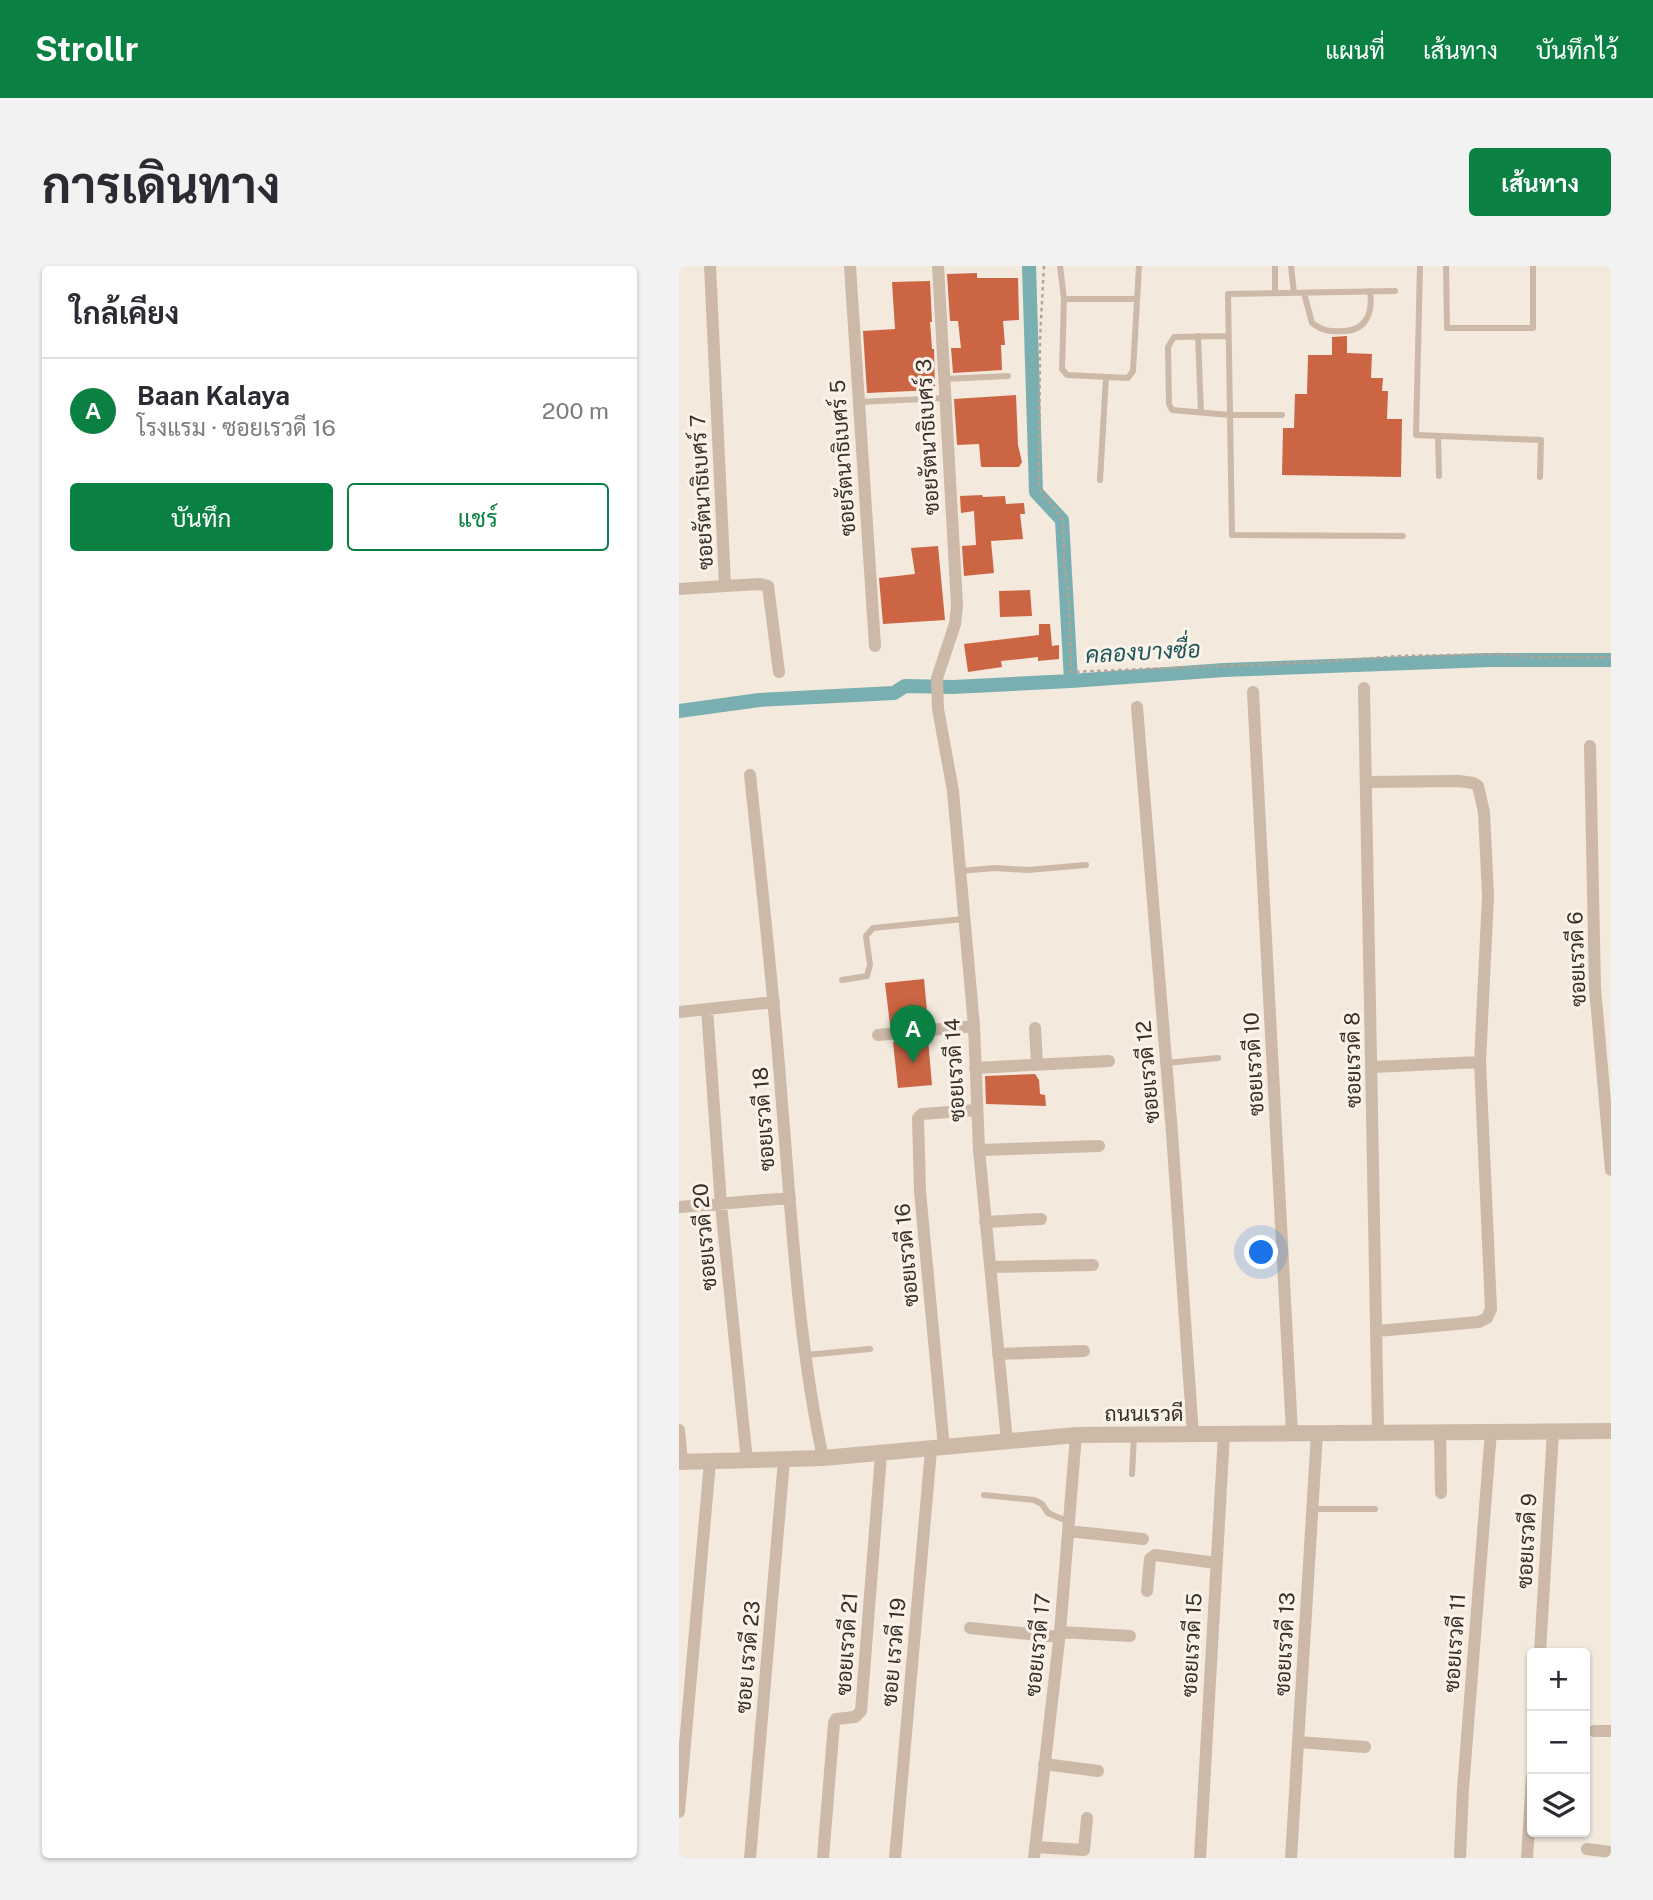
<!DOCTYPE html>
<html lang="th">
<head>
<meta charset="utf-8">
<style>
	body { margin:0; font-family:"Public Sans",Sarabun,sans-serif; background:#f2f2f3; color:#2b2b33 }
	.controls { position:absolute; right:21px; bottom:21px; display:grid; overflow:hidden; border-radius:7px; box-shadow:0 2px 5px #0004 }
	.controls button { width:63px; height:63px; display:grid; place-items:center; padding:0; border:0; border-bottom:2px solid #e1e1e2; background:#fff; color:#2b2b33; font:35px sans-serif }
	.you { position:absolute; left:583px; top:987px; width:24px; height:24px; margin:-18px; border:5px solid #fff; border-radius:50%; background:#1a73e8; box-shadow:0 0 0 10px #1a73e833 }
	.badge { display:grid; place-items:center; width:46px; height:46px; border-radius:50%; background:#0b8043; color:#fff; font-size:23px; font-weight:700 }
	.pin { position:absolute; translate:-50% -58px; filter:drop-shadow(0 2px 4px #0008) }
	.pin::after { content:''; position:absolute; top:37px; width:24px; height:21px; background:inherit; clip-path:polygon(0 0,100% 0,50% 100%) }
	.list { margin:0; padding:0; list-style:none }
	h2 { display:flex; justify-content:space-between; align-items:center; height:91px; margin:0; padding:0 28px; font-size:30px }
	h2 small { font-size:23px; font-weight:400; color:#7c7c81 }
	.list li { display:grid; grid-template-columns:46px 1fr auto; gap:21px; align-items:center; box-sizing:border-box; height:105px; padding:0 28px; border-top:2px solid #e1e1e2 }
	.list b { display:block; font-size:26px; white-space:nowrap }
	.list p { margin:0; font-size:23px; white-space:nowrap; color:#7c7c81 }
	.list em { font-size:23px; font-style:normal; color:#7c7c81 }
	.actions { display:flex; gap:14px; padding:21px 28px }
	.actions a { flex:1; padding:16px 0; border:2px solid #0b8043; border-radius:7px; text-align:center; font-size:24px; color:#0b8043 }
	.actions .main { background:#0b8043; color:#fff }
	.icon { flex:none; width:38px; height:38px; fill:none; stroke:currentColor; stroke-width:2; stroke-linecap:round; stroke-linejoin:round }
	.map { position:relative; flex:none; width:932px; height:1592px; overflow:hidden; border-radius:7px }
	header { display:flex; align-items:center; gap:42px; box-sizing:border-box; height:98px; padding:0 35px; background:#0b8043; color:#fff }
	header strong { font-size:33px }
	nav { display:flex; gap:38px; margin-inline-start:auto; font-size:24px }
	.intro { display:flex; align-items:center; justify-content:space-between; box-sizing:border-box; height:168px; padding:0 42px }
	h1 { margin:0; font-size:49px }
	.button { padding:18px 32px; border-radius:7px; background:#0b8043; color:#fff; font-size:24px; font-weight:700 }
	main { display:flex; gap:42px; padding:0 42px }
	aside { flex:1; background:#fff; border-radius:7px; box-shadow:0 2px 5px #0004 }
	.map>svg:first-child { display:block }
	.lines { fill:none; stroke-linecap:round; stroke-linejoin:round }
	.canal { stroke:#7aafb2; stroke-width:14 }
	.building { fill:#cb6543 }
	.path { stroke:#b8a392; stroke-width:2.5; stroke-dasharray:3.5 3.5; stroke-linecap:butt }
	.service { stroke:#ccb9a8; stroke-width:6 }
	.minor { stroke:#ccb9a8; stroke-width:12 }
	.tertiary { stroke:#ccb9a8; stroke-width:16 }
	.labels { text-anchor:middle; stroke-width:6; stroke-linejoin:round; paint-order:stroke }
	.street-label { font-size:21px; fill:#392e28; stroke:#fbf3e9 }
	.water-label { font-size:23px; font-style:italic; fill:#1c575c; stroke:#fbf3e9 }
</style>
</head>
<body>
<header>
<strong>Strollr</strong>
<nav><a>แผนที่</a><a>เส้นทาง</a><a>บันทึกไว้</a></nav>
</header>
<div class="intro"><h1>การเดินทาง</h1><a class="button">เส้นทาง</a></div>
<main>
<aside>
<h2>ใกล้เคียง<small></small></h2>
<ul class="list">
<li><span class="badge">A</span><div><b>Baan Kalaya</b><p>โรงแรม · ซอยเรวดี 16</p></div><em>200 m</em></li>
</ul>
<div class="actions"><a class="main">บันทึก</a><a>แชร์</a></div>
</aside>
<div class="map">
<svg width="932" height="1592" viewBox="0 0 932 1592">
	<rect width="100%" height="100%" fill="#f3e9dd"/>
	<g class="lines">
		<!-- canal -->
		<path class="canal" d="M 350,0 L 357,226 L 383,254 L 392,415
			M 0,445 L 80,434 L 215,427 L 226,420 L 274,421 L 392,415 L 545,404 L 810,394 L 932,394"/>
	</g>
	<!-- building -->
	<path class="building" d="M 298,7 L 298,12 L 339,12 L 340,54 L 324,55 L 326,79 L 322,79 L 323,104 L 274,107 L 272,82 L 282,82 L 279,55 L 271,55 L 268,8 Z
		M 251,15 L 253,56 L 251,56 L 253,83 L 255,83 L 256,124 L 188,127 L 184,65 L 216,63 L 213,16 Z
		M 668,70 L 668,87 L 693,88 L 692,112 L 704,112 L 703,125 L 709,125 L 708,153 L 723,153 L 722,211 L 603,209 L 604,162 L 615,162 L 616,128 L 628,128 L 629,89 L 653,89 L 653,71 Z
		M 337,129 L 339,179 L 343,196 L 340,201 L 302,201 L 300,178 L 278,179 L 275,133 Z
		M 303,229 L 304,231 L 326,230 L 327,238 L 345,237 L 346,248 L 341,248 L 344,273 L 312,275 L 315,307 L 285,310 L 283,280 L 297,279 L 295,245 L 282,247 L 281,230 Z
		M 259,280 L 266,354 L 204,358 L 200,312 L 236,308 L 232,282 Z
		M 351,324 L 353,350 L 321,351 L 320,325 Z
		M 360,358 L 371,358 L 373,380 L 380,379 L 380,393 L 359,395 L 359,391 L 322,395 L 323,401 L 289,406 L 285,378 L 360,369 Z
		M 245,713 L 249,756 L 211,759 L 206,717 Z
		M 249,773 L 253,819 L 219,822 L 214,776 Z
		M 356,808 L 360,814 L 361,828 L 366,829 L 367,840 L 307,838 L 306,810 Z"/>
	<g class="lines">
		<!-- path -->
		<path class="path" d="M 365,0 L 361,72 L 360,223 L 384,253 L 385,296 L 390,334 L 392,406 L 640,396 L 720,390 L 822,388 L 857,391 L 932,391"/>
		<!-- service -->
		<path class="service" d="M 381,0 L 385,33 L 383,103 L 388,109 L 449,112 L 454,105 L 460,0
			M 596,0 L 596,27
			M 612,0 L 615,27
			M 741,0 L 737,169 L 862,174 L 861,211
			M 767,0 L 768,62 L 854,62 L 854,0
			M 716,25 L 549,28 L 553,269 L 724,270
			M 625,27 L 633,57 C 644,65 651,66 665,65 C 688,64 694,46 691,25
			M 385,33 L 456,33
			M 519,70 L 522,146
			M 549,70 L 495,71 L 489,81 L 490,138 L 493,144 L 551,149 L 603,149
			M 265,113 L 329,110
			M 179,136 L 266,132
			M 759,170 L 760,210
			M 421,214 L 427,111
			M 281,605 L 316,602 L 349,604 L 407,599
			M 163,714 L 188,710 L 191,699 L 187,670 L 194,662 L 285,653
			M 487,797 L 539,792
			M 127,1089 L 191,1083
			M 453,1208 L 455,1171
			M 305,1229 L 355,1234 L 363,1238 L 369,1247 L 390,1256
			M 633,1243 L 696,1243"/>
		<!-- minor -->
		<path class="minor" d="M 171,0 L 196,380
			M 259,0 L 278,339 L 276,358 L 258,412 L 259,443 L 274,525 L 295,760 L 300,884 L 328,1176
			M 46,320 L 81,318 L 89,320 L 100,406
			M 0,323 L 46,320 L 31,0
			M 685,422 L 699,1166
			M 574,426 L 613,1167
			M 458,441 L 493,867 L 514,1169
			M 911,480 L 916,722 L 932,904
			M 71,509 C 83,619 95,728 103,838 C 113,956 119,1076 144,1192
			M 688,516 L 780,515 L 794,517 L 799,520 L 805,546 L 809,630 L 801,796 L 812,1043 L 808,1052 L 800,1056 L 698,1065
			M 28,743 L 42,939 L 68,1195
			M 0,746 L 95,736
			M 356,762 L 358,797
			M 199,769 L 295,760
			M 694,801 L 801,796
			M 296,802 L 430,795
			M 300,884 L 420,880
			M 0,941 L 111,932
			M 306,956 L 362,953
			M 311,1001 L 414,999
			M 319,1088 L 405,1085
			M 0,1164 L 3,1196
			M 761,1166 L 762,1227
			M 265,1182 L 241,925 L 239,852 L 243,848 L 297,844
			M 389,1265 L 464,1273
			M 468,1325 L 471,1293 L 476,1289 L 537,1297
			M 291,1362 L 380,1371
			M 381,1366 L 451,1370
			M 861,1387 L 874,1165
			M 915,1465 L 932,1465
			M 619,1476 L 686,1481
			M 365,1498 L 419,1505
			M 0,1546 L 31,1196
			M 356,1581 L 405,1584 L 408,1552
			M 908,1583 L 932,1586
			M 71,1592 L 105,1194
			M 144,1592 L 155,1457 L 157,1453 L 176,1451 L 182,1445 L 202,1188
			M 216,1592 L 252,1184
			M 355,1592 L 381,1366 L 397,1169
			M 521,1592 L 545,1168
			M 612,1592 L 638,1167
			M 781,1592 L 784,1523 L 812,1165
			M 848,1592 L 853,1511"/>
		<!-- tertiary -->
		<path class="tertiary" d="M 0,1196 L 144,1192 L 397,1169 L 932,1165"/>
	</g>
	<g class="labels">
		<!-- street labels -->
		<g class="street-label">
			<text transform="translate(249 171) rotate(-93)" y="7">ซอยรัตนาธิเบศร์ 3</text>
			<text transform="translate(164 192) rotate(-94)" y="7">ซอยรัตนาธิเบศร์ 5</text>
			<text transform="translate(23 226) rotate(-93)" y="7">ซอยรัตนาธิเบศร์ 7</text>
			<text transform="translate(898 693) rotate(-92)" y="7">ซอยเรวดี 6</text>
			<text transform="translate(674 794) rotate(-91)" y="7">ซอยเรวดี 8</text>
			<text transform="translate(575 798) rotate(-93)" y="7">ซอยเรวดี 10</text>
			<text transform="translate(276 804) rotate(-93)" y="7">ซอยเรวดี 14</text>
			<text transform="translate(469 806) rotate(-95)" y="7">ซอยเรวดี 12</text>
			<text transform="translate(85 853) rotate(-94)" y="7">ซอยเรวดี 18</text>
			<text transform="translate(26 971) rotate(-95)" y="7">ซอยเรวดี 20</text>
			<text transform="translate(228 989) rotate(-95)" y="7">ซอยเรวดี 16</text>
			<text x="465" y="1155">ถนนเรวดี</text>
			<text transform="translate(848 1275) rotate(-87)" y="7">ซอยเรวดี 9</text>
			<text transform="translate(776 1377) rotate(-86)" y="7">ซอยเรวดี 11</text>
			<text transform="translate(168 1378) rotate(-86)" y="7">ซอยเรวดี 21</text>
			<text transform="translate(606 1378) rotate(-87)" y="7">ซอยเรวดี 13</text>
			<text transform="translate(359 1379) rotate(-84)" y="7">ซอยเรวดี 17</text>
			<text transform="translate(513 1379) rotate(-87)" y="7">ซอยเรวดี 15</text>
			<text transform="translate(215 1386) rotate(-85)" y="7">ซอย เรวดี 19</text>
			<text transform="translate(69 1391) rotate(-85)" y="7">ซอย เรวดี 23</text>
		</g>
		<!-- water labels -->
		<g class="water-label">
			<text transform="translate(464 386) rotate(-3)" y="8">คลองบางซื่อ</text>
		</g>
	</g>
</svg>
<div class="controls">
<button>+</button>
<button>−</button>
<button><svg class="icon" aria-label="layers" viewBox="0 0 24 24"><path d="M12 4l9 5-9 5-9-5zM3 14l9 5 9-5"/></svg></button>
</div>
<div class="you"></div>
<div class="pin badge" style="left:234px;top:797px">A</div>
</div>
</main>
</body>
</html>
